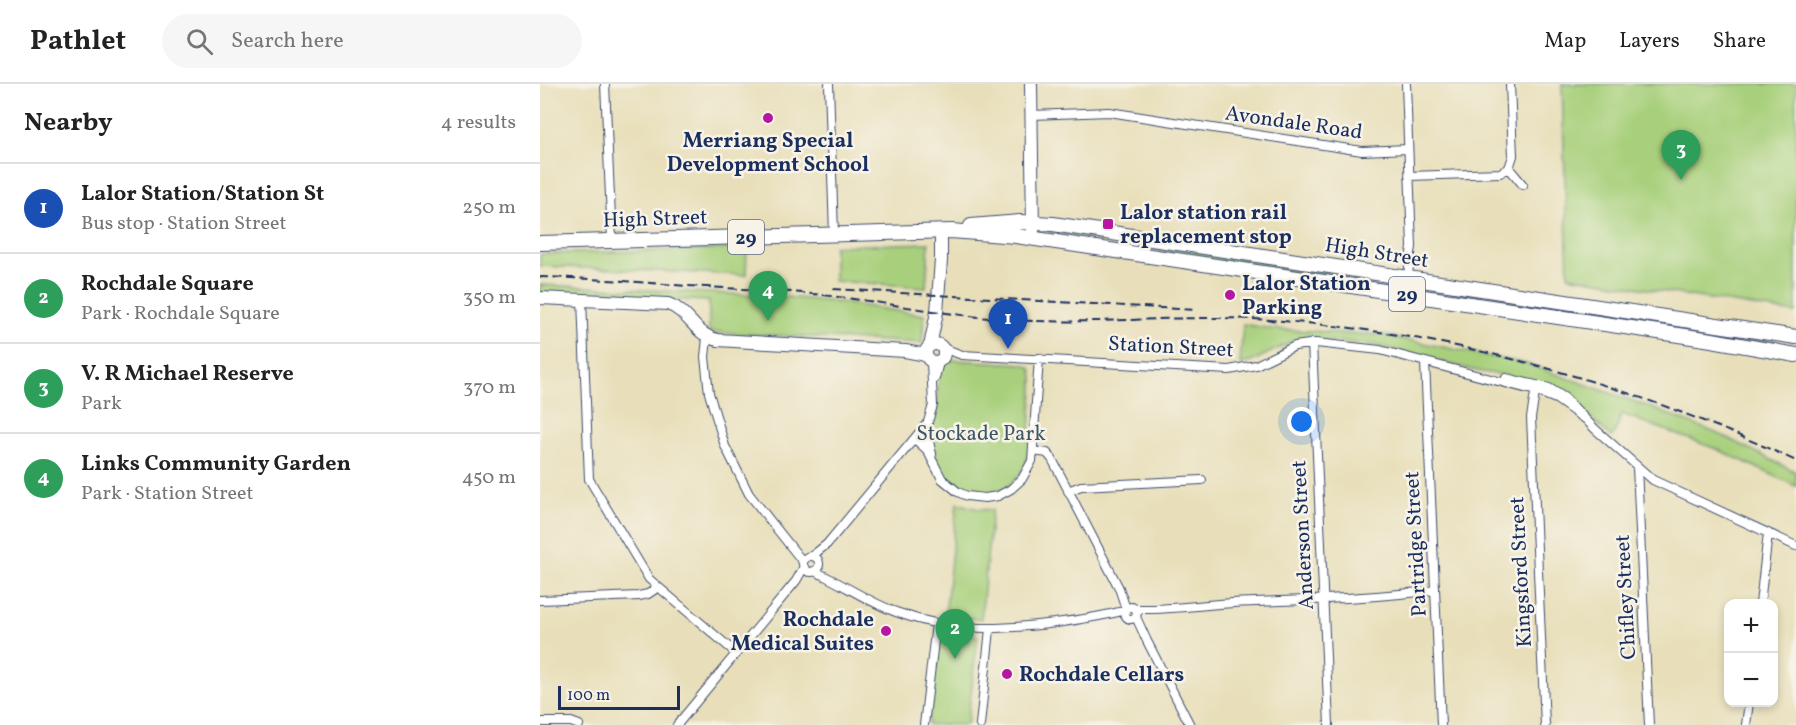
<!DOCTYPE html>
<html lang="en">
<head>
<meta charset="utf-8">
<style>
	body { margin:0; font-family:Vollkorn,serif; background:#f6f6f6; color:#222 }
	.controls { position:absolute; right:18px; bottom:18px; display:grid; overflow:hidden; border-radius:12px; box-shadow:0 3px 9px #0003 }
	.controls button { width:54px; height:54px; display:grid; place-items:center; padding:0; border:0; border-bottom:2px solid #e0e0e0; background:#fff; color:#222; font:30px sans-serif }
	.scale { position:absolute; left:18px; bottom:15px; width:122px; box-sizing:border-box; padding-left:6px; border:3px solid #1b2f5e; border-top:0; font-size:16px; line-height:21px; white-space:nowrap; color:#1b2f5e; -webkit-text-stroke:4px #f7f3e8; paint-order:stroke }
	.you { position:absolute; left:762px; top:338px; width:21px; height:21px; margin:-15px; border:4px solid #fff; border-radius:50%; background:#1a73e8; box-shadow:0 0 0 9px #1a73e833 }
	.badge { display:grid; place-items:center; width:39px; height:39px; border-radius:50%; background:#ea580c; color:#fff; font-size:20px; font-weight:700 }
	.pin { position:absolute; translate:-50% -50px; filter:drop-shadow(0 2px 3px #0008) }
	.pin::after { content:''; position:absolute; top:32px; width:21px; height:18px; background:inherit; clip-path:polygon(0 0,100% 0,50% 100%) }
	.list { margin:0; padding:0; list-style:none }
	h2 { display:flex; justify-content:space-between; align-items:center; height:78px; margin:0; padding:0 24px; font-size:26px }
	h2 small { font-size:20px; font-weight:400; color:#767676 }
	.list li { display:grid; grid-template-columns:39px 1fr auto; gap:18px; align-items:center; box-sizing:border-box; height:90px; padding:0 24px; border-top:2px solid #e0e0e0 }
	.list b { display:block; font-size:22px; white-space:nowrap }
	.list p { margin:0; font-size:20px; white-space:nowrap; color:#767676 }
	.list em { font-size:20px; font-style:normal; color:#767676 }
	.icon { flex:none; width:33px; height:33px; fill:none; stroke:currentColor; stroke-width:2; stroke-linecap:round; stroke-linejoin:round }
	.map { position:relative; flex:none; width:1256px; height:641px; overflow:hidden }
	header { display:flex; align-items:center; gap:36px; box-sizing:border-box; height:84px; padding:0 30px; background:#fff; border-bottom:2px solid #e0e0e0 }
	header strong { font-size:28px }
	nav { display:flex; gap:33px; margin-inline-start:auto; font-size:21px }
	.search { width:420px; height:54px; background:#f6f6f6; display:flex; align-items:center; gap:15px; box-sizing:border-box; padding:0 21px; border-radius:33px; color:#767676; font-size:22px }
	main { display:flex }
	aside { flex:1; background:#fff }
	.map>svg:first-child { display:block }
	.green { fill:#a8d07b; stroke:#62806c; stroke-width:1.5 }
	.lines { fill:none; stroke-linecap:round; stroke-linejoin:round }
	.street-casing { stroke:#3a496c; stroke-width:10 }
	.secondary-casing { stroke:#3a496c; stroke-width:14 }
	.primary-casing { stroke:#3a496c; stroke-width:16 }
	.street { stroke:#fff; stroke-width:8 }
	.secondary { stroke:#fff; stroke-width:12 }
	.primary { stroke:#fff; stroke-width:14 }
	.rail { stroke:#1b2f5e; stroke-width:2; stroke-dasharray:9 4.5; stroke-linecap:butt }
	.poi-dot { fill:#b5179e; stroke:#f7f3e8; stroke-width:2 }
	.labels { text-anchor:middle; stroke-width:5; stroke-linejoin:round; paint-order:stroke }
	.shield { fill:#f7f3e8; stroke:#5d6a87; stroke-width:1.5 }
	.shield-label { font-size:20px; font-weight:bold; fill:#1b2f5e }
	.street-label { font-size:21px; fill:#1b2f5e; stroke:#f7f3e8 }
	.poi-label { font-size:21px; font-weight:bold; fill:#1b2f5e; stroke:#f7f3e8; text-anchor:start }
	.park-label { font-size:21px; fill:#3e5765; stroke:#f7f3e8 }
</style>
</head>
<body>
<header>
<strong>Pathlet</strong>
<div class="search"><svg class="icon" aria-label="search" viewBox="0 0 24 24"><circle cx="10" cy="10" r="6"/><path d="M15 15l6 6"/></svg>Search here</div>
<nav><a>Map</a><a>Layers</a><a>Share</a></nav>
</header>
<main>
<aside>
<h2>Nearby<small>4 results</small></h2>
<ul class="list">
<li><span class="badge" style="background:#1a4fb4">1</span><div><b>Lalor Station/Station St</b><p>Bus stop · Station Street</p></div><em>250 m</em></li>
<li><span class="badge" style="background:#2e9e5b">2</span><div><b>Rochdale Square</b><p>Park · Rochdale Square</p></div><em>350 m</em></li>
<li><span class="badge" style="background:#2e9e5b">3</span><div><b>V. R Michael Reserve</b><p>Park</p></div><em>370 m</em></li>
<li><span class="badge" style="background:#2e9e5b">4</span><div><b>Links Community Garden</b><p>Park · Station Street</p></div><em>450 m</em></li>
</ul>
</aside>
<div class="map">
<svg width="1256" height="641" viewBox="0 0 1256 641">
	<rect width="100%" height="100%" fill="#f7f3e8"/>
	<filter id="ink" filterUnits="userSpaceOnUse"><feTurbulence type="fractalNoise" baseFrequency=".0167" numOctaves="2"/><feDisplacementMap in="SourceGraphic" scale="12" xChannelSelector="R" yChannelSelector="G"/><feConvolveMatrix kernelMatrix="1 2 1 2 8 2 1 2 1" color-interpolation-filters="sRGB"/></filter>
	<filter id="wash" filterUnits="userSpaceOnUse"><feTurbulence type="fractalNoise" baseFrequency=".008" numOctaves="4" result="noise"/><feDisplacementMap in="SourceGraphic" scale="24" xChannelSelector="R" yChannelSelector="G"/><feGaussianBlur stdDeviation="1.35" result="paint"/><feColorMatrix in="noise" values="0 0 0 0 0 0 0 0 0 0 0 0 0 0 0 0 0 1.4 0 .05"/><feComposite in="paint" operator="in"/></filter>
	<g filter="url(#wash)">
		<rect width="100%" height="100%" fill="#e8dfba"/>
		<!-- green -->
		<path class="green" d="M 1022,0 L 1256,0 L 1256,229 L 1028,192 Z
			M 509,145 L 822,193 L 854,200 L 854,202 L 635,171 L 607,163 L 512,149 L 508,148 Z
			M 389,159 L 386,203 L 294,197 L 294,162 Z
			M 207,164 L 206,191 L 0,182 L 0,170 Z
			M 0,201 L 235,212 L 297,218 L 384,231 L 382,259 L 169,248 L 169,217 L 0,209 Z
			M 880,202 L 1139,240 L 1236,258 L 1236,262 L 948,218 L 925,211 Z
			M 703,240 L 731,245 L 843,251 L 987,280 L 1099,319 L 1181,351 L 1256,388 L 1256,402 L 1179,366 L 1082,330 L 1075,348 L 1071,353 L 1032,316 L 981,294 L 937,287 L 834,261 L 763,255 L 751,258 L 711,278 L 700,280 Z
			M 415,276 L 483,280 L 490,283 L 492,287 C 495,300 492,315 491,328 C 489,364 493,399 449,409 C 435,412 421,409 410,400 C 395,387 397,367 387,351 L 396,328 L 400,286 L 407,278 Z
			M 417,419 L 438,425 L 452,426 L 441,535 L 405,532 Z
			M 402,547 L 438,552 L 427,641 L 388,641 L 398,550 Z"/>
	</g>
	<g filter="url(#ink)">
		<g class="lines">
			<defs>
				<path id="street" d="M 65,0 L 72,157
					M 289,0 L 294,150
					M 492,31 L 569,28 L 822,67 L 868,65
					M 969,84 L 983,101
					M 869,92 L 960,89 L 969,84 L 973,72 L 970,0
					M 865,210 L 872,163 L 866,0
					M 42,215 L 49,395 L 109,495 L 196,569
					M 167,254 L 165,273 L 169,309 L 185,362 L 209,410 L 263,478
					M 772,259 L 789,641
					M 403,264 L 422,271 L 689,286 L 716,281 L 755,262 L 776,259 L 840,266 L 996,307 L 1016,315 L 1043,334
					M 885,278 L 901,641
					M 395,294 L 399,278
					M 966,294 L 1009,304 L 1025,314 L 1055,345 L 1113,396 L 1256,462
					M 996,303 L 991,334 L 1005,641
					M 380,348 L 389,358 L 392,370
					M 375,355 L 387,366 L 402,395 L 418,408 L 427,412 L 445,414 L 458,412 L 471,405 L 482,395 L 492,377 L 499,274
					M 494,367 L 507,369 L 512,375 L 579,504 L 586,525
					M 1097,383 L 1109,641
					M 528,407 L 541,402 L 662,396
					M 272,472 L 287,460 L 388,338 L 393,321 L 391,278
					M263 480a8 8 0 1 1 16 0a8 8 0 1 1-16 0Z
					M 274,487 C 302,499 326,517 356,528 C 412,549 464,546 523,538 C 544,535 565,532 586,526
					M 0,516 L 99,512 L 108,510 L 117,504
					M 1220,520 L 1228,449
					M585 529a6 6 0 1 1 12 0a6 6 0 1 1-12 0Z
					M 596,525 C 628,526 660,521 693,519 C 760,516 828,515 895,506
					M 596,533 L 607,557 L 650,641
					M 0,638 L 31,638 L 39,641
					M 137,641 L 256,497 L 264,483
					M 384,641 L 396,540
					M 440,641 L 450,545
					M 1206,641 L 1209,618"/>
				<path id="secondary" d="M 491,0 L 493,147
					M 0,214 L 128,220 C 149,227 155,252 178,256 L 365,267 L 386,271
					M386 269a9 9 0 1 1 18 0a9 9 0 1 1-18 0Z
					M 390,262 L 397,228 L 401,176 L 401,148"/>
				<path id="primary" d="M 431,142 L 480,138 L 513,140 L 1256,253
					M 0,159 L 411,147 L 476,152 L 1172,256 L 1256,271"/>
			</defs>
			<!-- street casing -->
			<use href="#street" class="street-casing"/>
			<!-- secondary casing -->
			<use href="#secondary" class="secondary-casing"/>
			<!-- primary casing -->
			<use href="#primary" class="primary-casing"/>
			<!-- street -->
			<use href="#street" class="street"/>
			<!-- secondary -->
			<use href="#secondary" class="secondary"/>
			<!-- primary -->
			<use href="#primary" class="primary"/>
			<!-- rail -->
			<path class="rail" d="M 0,193 C 49,194 99,198 148,202 C 193,205 238,206 282,211 C 346,218 409,232 474,236 C 553,241 632,231 712,235 C 901,245 1085,297 1256,377
				M 293,205 L 656,226"/>
		</g>
	</g>
	<!-- markers -->
	<g class="poi-dot">
		<circle cx="228" cy="34" r="6"/>
		<rect x="562" y="134" width="12" height="12" rx="3"/>
		<circle cx="690" cy="211" r="6"/>
		<circle cx="346" cy="547" r="6"/>
		<circle cx="467" cy="590" r="6"/>
	</g>
	<g class="labels">
		<!-- shield labels -->
		<g class="shield">
			<rect x="188" y="136" width="36" height="34" rx="4.5"/>
			<rect x="849" y="193" width="36" height="34" rx="4.5"/>
		</g>
		<g class="shield-label">
			<text x="206" y="160">29</text>
			<text x="867" y="217">29</text>
		</g>
		<!-- street labels -->
		<g class="street-label">
			<text transform="translate(754 38) rotate(8)" y="7">Avondale Road</text>
			<text transform="translate(115 134) rotate(-2)" y="7">High Street</text>
			<text transform="translate(837 168) rotate(9)" y="7">High Street</text>
			<text transform="translate(631 262) rotate(3)" y="7">Station Street</text>
			<text transform="translate(762 451) rotate(-93)" y="7">Anderson Street</text>
			<text transform="translate(875 460) rotate(-93)" y="7">Partridge Street</text>
			<text transform="translate(980 488) rotate(-93)" y="7">Kingsford Street</text>
			<text transform="translate(1085 513) rotate(-93)" y="7">Chifley Street</text>
		</g>
		<!-- poi labels -->
		<g class="poi-label">
			<text x="228" y="63" text-anchor="middle">Merriang Special<tspan x="228" dy="24">Development School</tspan></text>
			<text x="580" y="135">Lalor station rail<tspan x="580" dy="24">replacement stop</tspan></text>
			<text x="702" y="206">Lalor Station<tspan x="702" dy="24">Parking</tspan></text>
			<text x="334" y="542" text-anchor="end">Rochdale<tspan x="334" dy="24">Medical Suites</tspan></text>
			<text x="479" y="597">Rochdale Cellars</text>
		</g>
		<!-- park labels -->
		<g class="park-label">
			<text x="441" y="356">Stockade Park</text>
		</g>
	</g>
</svg>
<div class="controls">
<button>+</button>
<button>−</button>
</div>
<div class="scale">100 m</div>
<div class="you"></div>
<div class="pin badge" style="left:468px;top:265px;background:#1a4fb4">1</div>
<div class="pin badge" style="left:415px;top:575px;background:#2e9e5b">2</div>
<div class="pin badge" style="left:1141px;top:96px;background:#2e9e5b">3</div>
<div class="pin badge" style="left:228px;top:237px;background:#2e9e5b">4</div>
</div>
</main>
</body>
</html>
